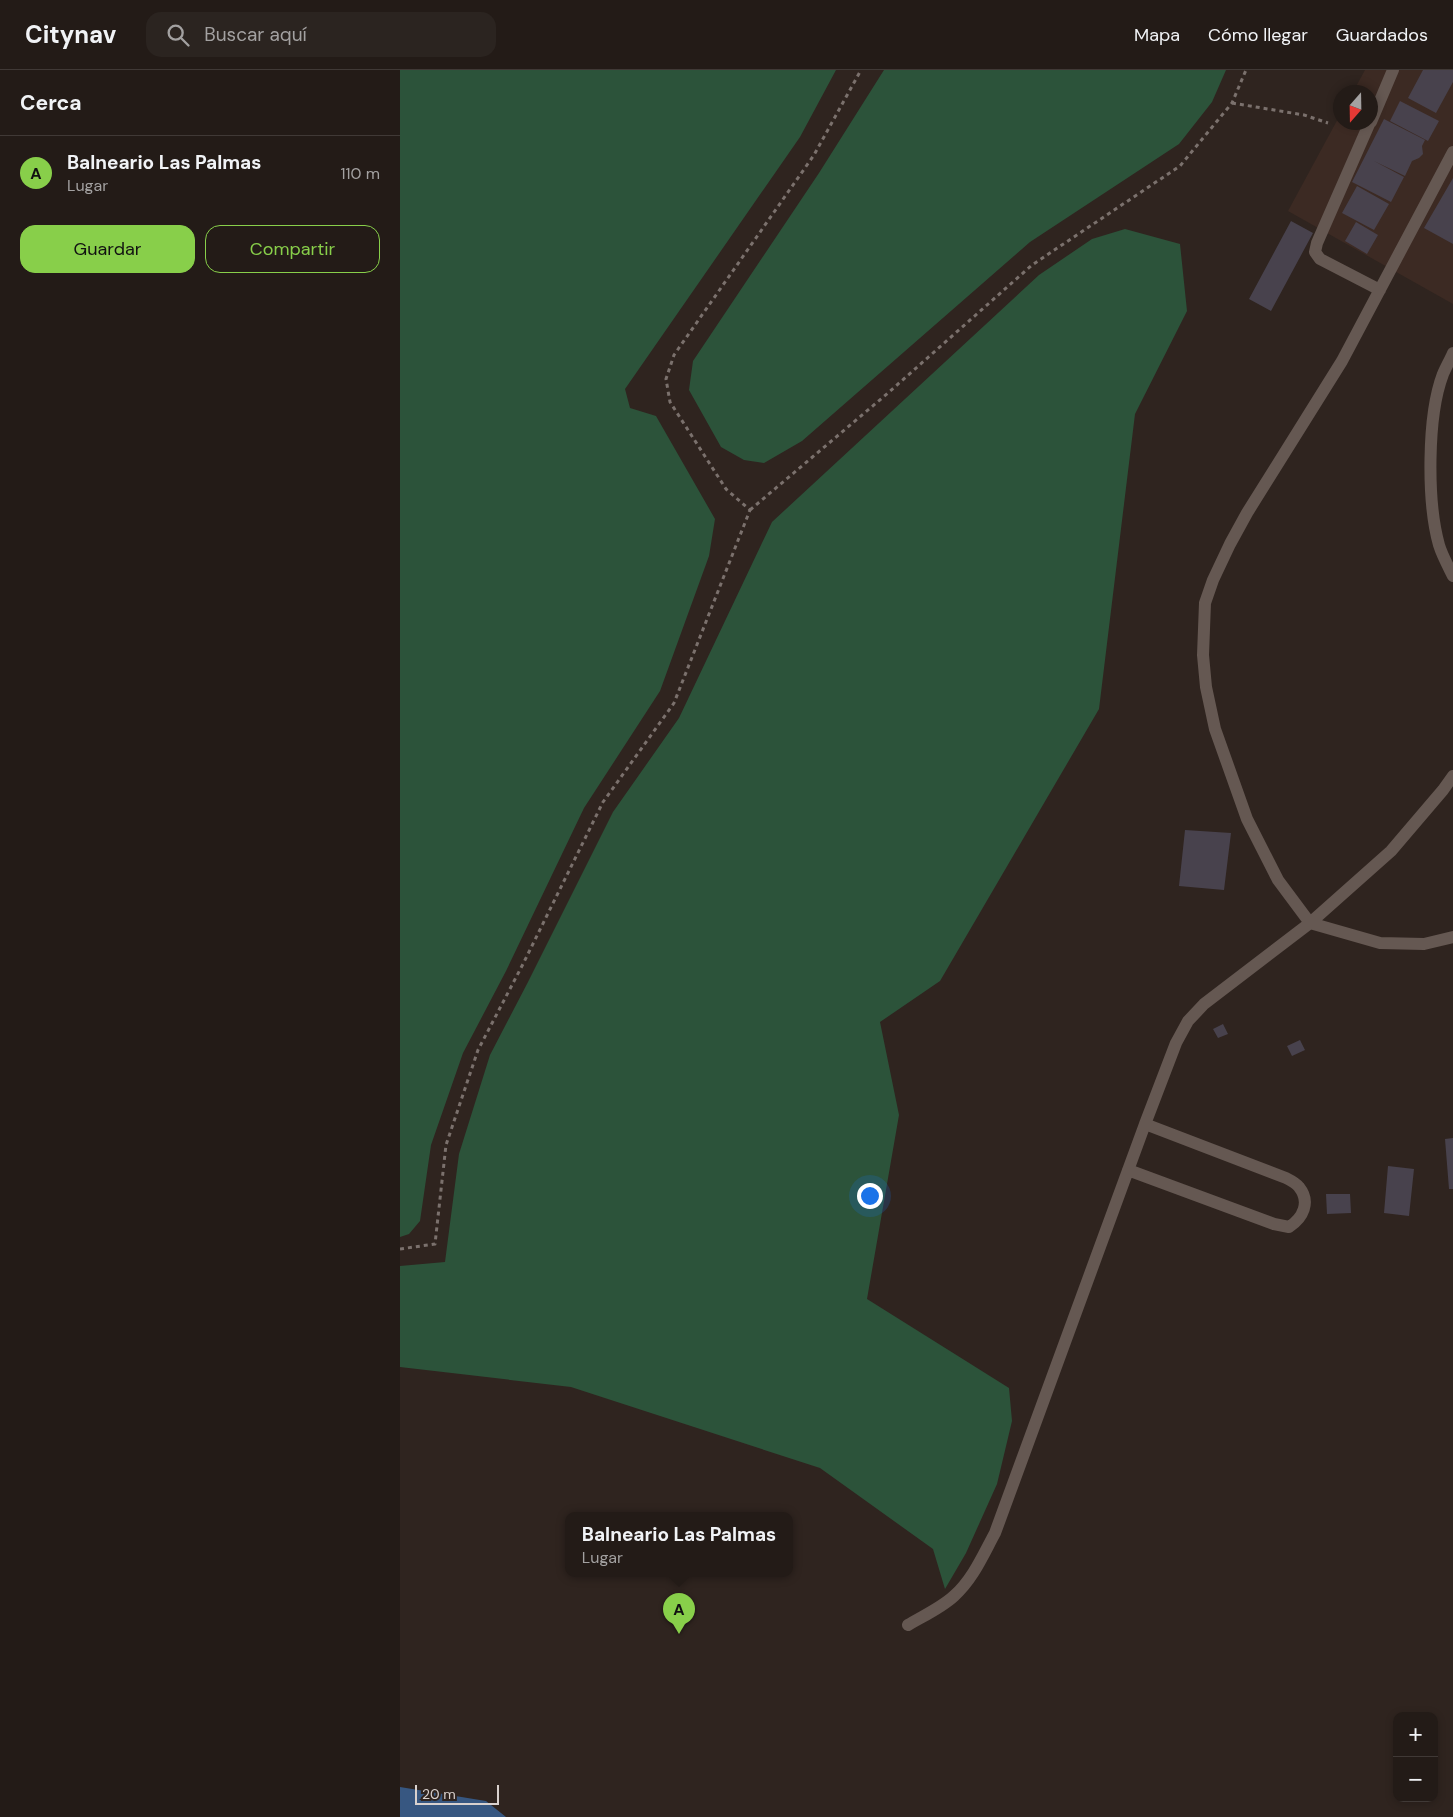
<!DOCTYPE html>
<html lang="es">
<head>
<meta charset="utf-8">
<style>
	body { margin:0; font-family:"DM Sans",sans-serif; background:#2b2420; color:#f1f3f6 }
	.controls { position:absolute; right:15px; bottom:15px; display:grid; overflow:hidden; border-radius:10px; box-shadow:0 2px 8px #0003 }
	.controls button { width:45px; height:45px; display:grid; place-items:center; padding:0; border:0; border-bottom:1px solid #403936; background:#231b17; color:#f1f3f6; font:25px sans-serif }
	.compass { position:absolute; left:933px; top:15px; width:45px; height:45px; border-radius:50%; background:#231b17; box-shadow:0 2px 8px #0003; rotate:200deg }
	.scale { position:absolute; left:15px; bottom:12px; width:84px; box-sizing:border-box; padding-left:5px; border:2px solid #d9d1ce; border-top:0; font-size:14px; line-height:18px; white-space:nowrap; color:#d9d1ce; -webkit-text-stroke:4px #2f241f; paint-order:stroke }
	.you { position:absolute; left:469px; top:1125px; width:18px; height:18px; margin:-12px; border:4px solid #fff; border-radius:50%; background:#1a73e8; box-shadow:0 0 0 8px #1a73e833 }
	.badge { display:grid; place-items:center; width:32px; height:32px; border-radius:50%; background:#88cf4a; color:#111; font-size:16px; font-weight:700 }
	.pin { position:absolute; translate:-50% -41px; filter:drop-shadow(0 1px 2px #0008) }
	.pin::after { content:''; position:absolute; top:26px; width:18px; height:15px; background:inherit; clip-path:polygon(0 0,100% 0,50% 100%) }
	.popup { position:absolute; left:165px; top:1442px; width:228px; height:65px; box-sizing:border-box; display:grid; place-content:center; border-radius:10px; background:#231b17; filter:drop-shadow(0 1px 4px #0005); font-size:16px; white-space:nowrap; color:#a3a1a1 }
	.popup b { font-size:19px; color:#f1f3f6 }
	.popup::after { content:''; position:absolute; left:50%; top:100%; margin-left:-10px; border:10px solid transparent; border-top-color:#231b17 }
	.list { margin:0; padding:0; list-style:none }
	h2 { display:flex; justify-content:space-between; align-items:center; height:65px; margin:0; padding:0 20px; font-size:21px }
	h2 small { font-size:16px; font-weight:400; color:#a3a1a1 }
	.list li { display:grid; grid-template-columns:32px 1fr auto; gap:15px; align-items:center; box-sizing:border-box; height:75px; padding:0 20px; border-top:1px solid #403936 }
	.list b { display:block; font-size:19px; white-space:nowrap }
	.list p { margin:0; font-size:16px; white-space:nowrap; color:#a3a1a1 }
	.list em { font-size:16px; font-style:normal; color:#a3a1a1 }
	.actions { display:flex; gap:10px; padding:15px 20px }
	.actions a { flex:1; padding:11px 0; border:1px solid #88cf4a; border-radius:15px; text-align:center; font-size:18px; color:#88cf4a }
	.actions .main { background:#88cf4a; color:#111 }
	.icon { flex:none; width:28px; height:28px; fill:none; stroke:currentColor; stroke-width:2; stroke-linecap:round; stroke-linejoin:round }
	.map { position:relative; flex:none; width:1053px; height:1747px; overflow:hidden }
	header { display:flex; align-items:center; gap:30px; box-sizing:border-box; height:70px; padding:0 25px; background:#231b17; border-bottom:1px solid #403936 }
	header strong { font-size:24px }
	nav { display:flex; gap:28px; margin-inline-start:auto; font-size:18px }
	.search { width:350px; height:45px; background:#2b2420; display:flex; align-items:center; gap:12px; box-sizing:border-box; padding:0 18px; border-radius:15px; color:#a3a1a1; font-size:19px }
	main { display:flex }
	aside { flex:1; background:#231b17 }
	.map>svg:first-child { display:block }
	.built { fill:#3c2a23 }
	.green { fill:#2c533a }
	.water { fill:#375781 }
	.building { fill:#48424d }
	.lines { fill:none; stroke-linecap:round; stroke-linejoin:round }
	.path { stroke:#7b716d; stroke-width:3; stroke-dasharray:4 4; stroke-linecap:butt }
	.minor { stroke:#655852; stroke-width:12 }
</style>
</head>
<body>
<header>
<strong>Citynav</strong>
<div class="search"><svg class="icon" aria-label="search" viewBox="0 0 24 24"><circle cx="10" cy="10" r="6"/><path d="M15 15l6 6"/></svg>Buscar aquí</div>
<nav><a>Mapa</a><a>Cómo llegar</a><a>Guardados</a></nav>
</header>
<main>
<aside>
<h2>Cerca<small></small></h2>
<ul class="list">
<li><span class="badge">A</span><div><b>Balneario Las Palmas</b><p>Lugar</p></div><em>110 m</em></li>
</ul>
<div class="actions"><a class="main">Guardar</a><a>Compartir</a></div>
</aside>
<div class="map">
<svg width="1053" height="1747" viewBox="0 0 1053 1747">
	<rect width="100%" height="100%" fill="#2f241f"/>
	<!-- built -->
	<path class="built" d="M 965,0 L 1053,0 L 1053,234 L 888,141 L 940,45 L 941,52 L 971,52 L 971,22 L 953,22 Z"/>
	<!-- green -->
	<path class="green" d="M 0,0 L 436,0 L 400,67 L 225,319 L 230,338 L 256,346 L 315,449 L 309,486 L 260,621 L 184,738 L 106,901 L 63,983 L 31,1075 L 20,1151 L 9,1164 L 0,1167 Z
		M 484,0 L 826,0 L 812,32 L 779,74 L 630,172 L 402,371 L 364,393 L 344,390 L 321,377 L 289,320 L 293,291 L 419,103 Z
		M 725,159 L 780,174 L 787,241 L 735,344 L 699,639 L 540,911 L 480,952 L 499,1045 L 467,1229 L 609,1318 L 612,1351 L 597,1414 L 566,1483 L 545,1519 L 533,1479 L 420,1398 L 171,1317 L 0,1297 L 0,1196 L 45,1192 L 59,1084 L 90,985 L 128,912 L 213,742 L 279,648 L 372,452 L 639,205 L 692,169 Z"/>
	<!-- water -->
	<path class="water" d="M 0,1717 L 86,1731 L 106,1747 L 0,1747 Z"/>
	<!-- building -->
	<path class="building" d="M 1023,0 L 1053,0 L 1053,12 L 1036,43 L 1008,28 Z
		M 1000,31 L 1039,51 L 1028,71 L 990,51 Z
		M 984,49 L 1025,70 L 1022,76 L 1023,84 L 1019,88 L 1012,91 L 1005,106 L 974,91 L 1004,107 L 991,132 L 952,112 Z
		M 1053,108 L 1053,174 L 1024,158 Z
		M 957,116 L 989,134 L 974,160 L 942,143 Z
		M 891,151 L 913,163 L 871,241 L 849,229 Z
		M 956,152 L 978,165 L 967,184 L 945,171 Z
		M 785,760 L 831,763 L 824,820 L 779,816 Z
		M 823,954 L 828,964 L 818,968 L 813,959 Z
		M 900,970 L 905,980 L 892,986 L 887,976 Z
		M 1053,1068 L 1053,1119 L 1049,1119 L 1045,1069 Z
		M 988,1096 L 1014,1099 L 1009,1146 L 984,1143 Z
		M 926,1124 L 950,1124 L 951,1143 L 927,1144 Z"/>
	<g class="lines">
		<!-- path -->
		<path class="path" d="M 832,33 L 904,45 L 928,53
			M 350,440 L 488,323 L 632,195 L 780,96 L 832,33 L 846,0
			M 0,1179 L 35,1174 L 46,1075 L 78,980 L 123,894 L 203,732 L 274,633 L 350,440 L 326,419 L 270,332 L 266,309 L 274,285 L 414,85 L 461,0"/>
		<!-- minor -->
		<path class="minor" d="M 970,52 L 917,173 L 915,182 L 920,189 L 980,220
			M 971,52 L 993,0
			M 1053,82 L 942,291 L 847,443 L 830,474 L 813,510 L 805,533 L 803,585 L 806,617 L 815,659 L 847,749 L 878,810 L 910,853 L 980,873 L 1024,874 L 1053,867
			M 1053,283 C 1050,290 1046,297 1043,304 C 1027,346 1027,432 1039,475 C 1042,485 1048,496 1053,506
			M 728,1100 L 874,1154 L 889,1157 C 903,1148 911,1132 899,1117 C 896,1113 890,1110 886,1108 L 745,1054 L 776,973 L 788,951 L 804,934 L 910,853 L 991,781 L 1043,720 L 1053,706
			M 508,1555 C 523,1546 541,1538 554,1526 C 573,1509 583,1485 595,1463 L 745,1054"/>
	</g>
</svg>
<div class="controls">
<button>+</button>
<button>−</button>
</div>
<svg class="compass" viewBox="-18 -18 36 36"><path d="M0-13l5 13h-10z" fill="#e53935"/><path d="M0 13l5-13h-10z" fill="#a3a1a1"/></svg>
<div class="scale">20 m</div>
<div class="you"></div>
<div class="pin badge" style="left:279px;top:1564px">A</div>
<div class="popup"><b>Balneario Las Palmas</b>Lugar</div>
</div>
</main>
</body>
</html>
